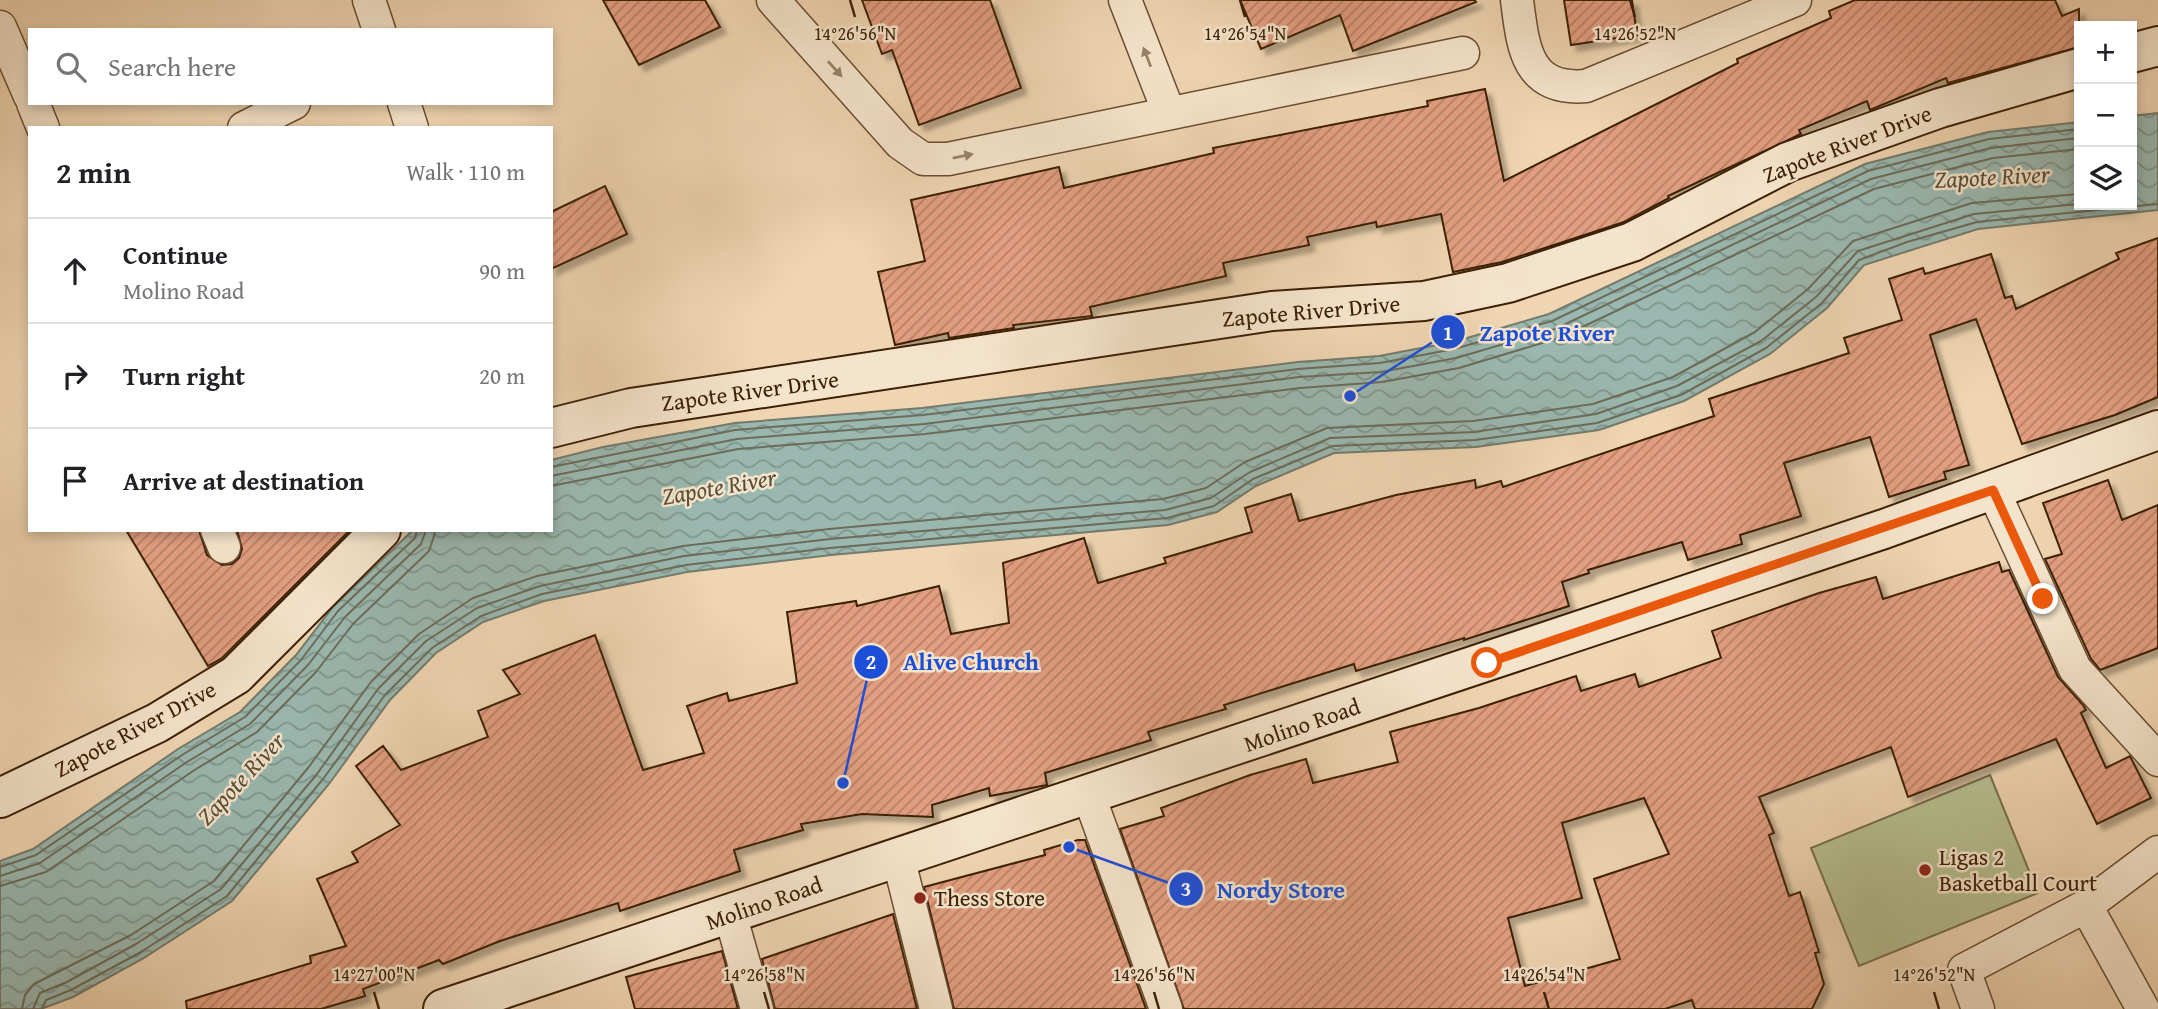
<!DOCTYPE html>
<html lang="en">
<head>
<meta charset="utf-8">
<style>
	body { margin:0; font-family:"Gentium Book Plus",serif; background:#f6f6f6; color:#202124 }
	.controls { position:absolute; right:21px; top:21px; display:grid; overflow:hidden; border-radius:0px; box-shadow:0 4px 10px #0003 }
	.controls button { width:63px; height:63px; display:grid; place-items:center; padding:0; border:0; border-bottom:2px solid #e0e0e0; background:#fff; color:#202124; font:35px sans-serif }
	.stop { position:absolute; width:21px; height:21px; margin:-16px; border:5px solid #ea580c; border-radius:50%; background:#fff }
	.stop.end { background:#ea580c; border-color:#fff; box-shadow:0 2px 7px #0008 }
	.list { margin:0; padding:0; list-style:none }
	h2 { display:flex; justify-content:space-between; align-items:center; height:91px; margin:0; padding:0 28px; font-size:30px }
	h2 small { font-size:23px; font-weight:400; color:#757577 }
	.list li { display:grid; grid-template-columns:46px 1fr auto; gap:21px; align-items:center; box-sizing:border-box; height:105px; padding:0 28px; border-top:2px solid #e0e0e0 }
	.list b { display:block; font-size:26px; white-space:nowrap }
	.list p { margin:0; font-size:23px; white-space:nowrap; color:#757577 }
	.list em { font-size:23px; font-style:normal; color:#757577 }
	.icon { flex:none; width:38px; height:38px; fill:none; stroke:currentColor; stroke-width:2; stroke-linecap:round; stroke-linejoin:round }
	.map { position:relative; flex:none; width:2158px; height:1009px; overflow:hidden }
	.search { position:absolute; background:#fff; box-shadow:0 4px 10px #0003; left:28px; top:28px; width:525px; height:77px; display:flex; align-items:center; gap:18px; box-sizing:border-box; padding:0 24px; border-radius:0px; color:#757577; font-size:26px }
	.panel { position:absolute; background:#fff; box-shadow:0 4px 10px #0003; left:28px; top:126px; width:525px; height:406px; border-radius:0px }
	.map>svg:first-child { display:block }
	.garden { fill:#b5be8f; stroke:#786f4a; stroke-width:2 }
	.water { fill:url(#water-waves); stroke:#747b6c; stroke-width:2 }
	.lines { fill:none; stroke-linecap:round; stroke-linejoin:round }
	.shore { stroke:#6b6c5a; stroke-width:2 }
	.building { fill:url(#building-hatch); stroke:#3c2005; stroke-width:2; fill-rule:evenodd; filter:url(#shadow) }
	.minor-casing { stroke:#694d30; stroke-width:35 }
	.secondary-casing { stroke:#3c2005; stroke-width:42 }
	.minor { stroke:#f5e4cc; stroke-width:32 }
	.secondary { stroke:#f5e4cc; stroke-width:38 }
	.oneway { fill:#988268 }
	.route { stroke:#ea580c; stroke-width:9 }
	.ticks { fill:none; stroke:#3c2005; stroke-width:2.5 }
	.poi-dot { fill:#8f2418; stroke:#f5e4cc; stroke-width:2.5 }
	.labels { text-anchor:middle; stroke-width:5; stroke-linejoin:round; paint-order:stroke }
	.street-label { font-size:23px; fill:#3c2005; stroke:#f5e4cc }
	.poi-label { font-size:23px; fill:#3c2005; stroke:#f5e4cc; text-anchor:start }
	.water-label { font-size:24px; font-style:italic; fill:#584e38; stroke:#f5e4cc }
	.ticks-label { font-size:18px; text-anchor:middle; fill:#3c2005; stroke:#f5e4cc; stroke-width:5; stroke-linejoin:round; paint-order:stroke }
	.leader { fill:none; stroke:#1d4ed8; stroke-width:2.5 }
	.callout-dot { fill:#1d4ed8; stroke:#f5e4cc; stroke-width:2.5 }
	.mark-label { font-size:21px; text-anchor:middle; font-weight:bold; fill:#fff }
	.callout-label { font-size:24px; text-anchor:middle; font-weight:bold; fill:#1d4ed8; stroke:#f5e4cc; stroke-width:5; stroke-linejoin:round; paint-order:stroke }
</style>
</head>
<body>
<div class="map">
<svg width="2158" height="1009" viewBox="0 0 2158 1009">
	<defs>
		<pattern id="water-waves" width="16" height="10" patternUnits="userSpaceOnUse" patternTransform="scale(1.75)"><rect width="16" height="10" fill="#9ab8b0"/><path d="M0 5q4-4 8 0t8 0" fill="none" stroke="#7f958d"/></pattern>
		<pattern id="building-hatch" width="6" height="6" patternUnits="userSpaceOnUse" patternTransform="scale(1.75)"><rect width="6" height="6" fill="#e29e80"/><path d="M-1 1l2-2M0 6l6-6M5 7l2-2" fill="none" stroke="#b88067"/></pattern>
		<filter id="shadow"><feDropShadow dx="6" dy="6" stdDeviation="2" flood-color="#0004"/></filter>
	</defs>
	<rect width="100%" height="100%" fill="#efd5b1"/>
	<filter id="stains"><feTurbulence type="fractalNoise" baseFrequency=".00286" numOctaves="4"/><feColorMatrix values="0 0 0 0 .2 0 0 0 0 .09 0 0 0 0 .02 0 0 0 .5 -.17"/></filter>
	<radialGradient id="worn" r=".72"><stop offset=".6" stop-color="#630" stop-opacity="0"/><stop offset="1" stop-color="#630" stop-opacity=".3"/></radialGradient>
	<!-- garden -->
	<path class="garden" d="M 1990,775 L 2038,893 L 1859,966 L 1811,848 Z"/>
	<!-- water -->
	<path class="water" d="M 2158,113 L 2158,210 L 1978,229 L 1864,265 L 1827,308 L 1770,354 L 1684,401 L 1599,430 L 1476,447 L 1334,453 L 1256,486 L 1217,512 L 1168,525 L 831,555 L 687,572 L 544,601 L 483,622 L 436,653 L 390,700 L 329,784 L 232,901 L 144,958 L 73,997 L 41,1009 L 0,1009 L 0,861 L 33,849 L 178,749 L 240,712 L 296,655 L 333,607 L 413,530 L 551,530 L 551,460 L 603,447 L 735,423 L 922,408 L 1298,362 L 1379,356 L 1453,342 L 1549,314 L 1865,164 L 1988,132 L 2079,122 L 2079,205 L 2132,205 L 2132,116 Z"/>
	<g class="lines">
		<!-- shore -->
		<path class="shore" d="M 551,467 L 735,430 L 923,415 L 1298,369 L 1380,363 L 1454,349 L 1552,321 L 1868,171 L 1989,139 L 2079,129
			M 551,476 L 737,439 L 924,424 L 1299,377 L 1381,372 L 1456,358 L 1555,329 L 1871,179 L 1991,148 L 2079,138
			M 551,486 L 738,449 L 925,434 L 1300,388 L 1382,382 L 1459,368 L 1559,338 L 1874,189 L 1993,158 L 2079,149
			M 0,867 L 36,855 L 182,755 L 245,717 L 301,660 L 338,611 L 415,538 L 417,530
			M 0,876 L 40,863 L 187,762 L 250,724 L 308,665 L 345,617 L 421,544 L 426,530
			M 0,886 L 46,872 L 193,771 L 257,732 L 316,672 L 353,624 L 429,551 L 436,530
			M 22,1009 L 25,995 L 34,984 L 131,935 L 214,881 L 308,768 L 371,682 L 419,634 L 473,598 L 537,576 L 683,546 L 829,529 L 1163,499 L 1206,488 L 1245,462 L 1327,428 L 1473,421 L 1593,404 L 1673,377 L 1755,332 L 1808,289 L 1853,241 L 1972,203 L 2079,194
			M 33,1009 L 40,993 L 67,982 L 136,944 L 221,889 L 317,774 L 378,689 L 426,641 L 477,608 L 540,586 L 684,556 L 830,539 L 1165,510 L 1211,498 L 1250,472 L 1330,438 L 1474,432 L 1596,414 L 1677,386 L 1761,341 L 1816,297 L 1858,251 L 1974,214 L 2079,204
			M 42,1009 L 46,1000 L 71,990 L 141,952 L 227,896 L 323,779 L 385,695 L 432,648 L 481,616 L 542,594 L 686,565 L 830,548 L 1167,518 L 1214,506 L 1253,479 L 1332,446 L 1475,440 L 1597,423 L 1681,395 L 1766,348 L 1822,303 L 1859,260 L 1907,242 L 1977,222 L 2158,204"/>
	</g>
	<!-- building -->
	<path class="building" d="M 603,0 L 705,0 L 720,27 L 639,65 Z
		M 862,0 L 990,0 L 1021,88 L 919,125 L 892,50 L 882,54 Z
		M 1240,0 L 1475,0 L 1476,2 L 1353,51 L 1340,15 L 1261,49 Z
		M 1564,0 L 1632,0 L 1637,35 L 1571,45 Z
		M 1855,0 L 2055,0 L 2062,16 L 2079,9 L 2079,47 L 1948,83 L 1946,78 L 1870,110 L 1867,101 L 1799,130 L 1801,134 L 1668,196 L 1669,198 L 1624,222 L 1502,262 L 1453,272 L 1441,214 L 1377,227 L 1376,222 L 1307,237 L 1309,245 L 1223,263 L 1226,276 L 1090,307 L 1092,316 L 1013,325 L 1014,328 L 949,338 L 948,333 L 895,345 L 878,272 L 925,261 L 911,200 L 1059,167 L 1064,188 L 1214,153 L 1213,148 L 1428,106 L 1427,101 L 1485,89 L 1504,181 L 1738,63 L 1737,59 L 1831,18 L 1829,11 Z
		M 605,186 L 627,234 L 551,269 L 551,212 Z
		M 2158,238 L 2158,397 L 2115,415 L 2022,444 L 1976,319 L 1930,335 L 1969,465 L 1944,472 L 1946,479 L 1889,497 L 1870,437 L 1784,463 L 1801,516 L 1740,535 L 1742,544 L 1688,560 L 1682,542 L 1588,570 L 1589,573 L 1562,582 L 1569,606 L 1464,640 L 1464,638 L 1356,671 L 1354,664 L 1224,705 L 1226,709 L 1148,732 L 1151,740 L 1045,773 L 1047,785 L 990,796 L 989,788 L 932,805 L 933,817 L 862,814 L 801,824 L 803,830 L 734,850 L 740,871 L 620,911 L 618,903 L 500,941 L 443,964 L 439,960 L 363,989 L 365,996 L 321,1009 L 187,1009 L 186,1001 L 311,963 L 310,956 L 346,946 L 317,879 L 358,862 L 352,852 L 400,825 L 356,766 L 383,746 L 401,770 L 488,737 L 478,711 L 520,694 L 503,670 L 595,635 L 643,770 L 704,753 L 687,706 L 727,693 L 729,701 L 797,683 L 787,612 L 856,601 L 857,606 L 939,586 L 951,634 L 1009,623 L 1003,563 L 1084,538 L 1098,583 L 1166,563 L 1164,558 L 1252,532 L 1245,508 L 1291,494 L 1299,521 L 1396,495 L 1475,480 L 1476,488 L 1501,481 L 1503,487 L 1714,416 L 1709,399 L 1849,353 L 1844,338 L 1902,320 L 1889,279 L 1923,268 L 1925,274 L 1991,254 L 2005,298 L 2012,296 L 2016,309 L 2119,259 L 2116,253 Z
		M 2108,480 L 2122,520 L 2158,505 L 2158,648 L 2100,670 L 2091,659 L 2045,559 L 2062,554 L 2043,503 Z
		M 126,530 L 199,530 L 207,555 L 222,565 L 232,564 L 239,558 L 242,549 L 237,530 L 350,530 L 222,658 L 208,666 Z
		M 1999,562 L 2002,572 L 2009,570 L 2058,677 L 2083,705 L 2086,710 L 2081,713 L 2106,768 L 2130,756 L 2151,798 L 2097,824 L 2056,739 L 1908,797 L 1891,747 L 1759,797 L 1774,833 L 1769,835 L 1789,896 L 1800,892 L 1819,952 L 1815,953 L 1824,984 L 1812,1009 L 1695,1009 L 1692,1000 L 1665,1009 L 1184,1009 L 1120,829 L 1164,816 L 1161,808 L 1250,775 L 1306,759 L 1313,783 L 1398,762 L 1390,732 L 1479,708 L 1576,676 L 1581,691 L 1635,674 L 1639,687 L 1721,658 L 1712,631 L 1819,593 L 1876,577 L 1883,599 ZM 1644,798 L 1669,854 L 1594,879 L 1620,959 L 1525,986 L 1508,918 L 1582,898 L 1562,823 Z
		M 1078,840 L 1085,840 L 1146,1009 L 954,1009 L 924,887 L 1045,855 L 1044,850 Z
		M 893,914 L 917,1009 L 775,1009 L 762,959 Z
		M 722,951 L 738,1009 L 635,1009 L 626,977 Z"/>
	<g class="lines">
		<defs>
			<path id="minor" d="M 369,0 L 379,30
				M 773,0 L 900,143 L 923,159 L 948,159 L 1463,53
				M 1125,0 L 1169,113
				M 1517,0 C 1523,47 1526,91 1586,86 L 1795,0
				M 0,27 L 30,96
				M 33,103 L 43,128
				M 404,103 L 412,128
				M 244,128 L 294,103
				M 1993,490 L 2075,669 L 2158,760
				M 217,530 L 224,547
				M 1089,796 L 1166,1009
				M 898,857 L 936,1009
				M 2086,906 L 2143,1009
				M 730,914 L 757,1009
				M 1978,1009 L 1964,970 L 2086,906 L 2158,852"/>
			<path id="secondary" d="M 2132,53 L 2158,46
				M 551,428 L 631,408 L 1272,311 L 1424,301 L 1508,283 L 1632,242 L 1788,162 L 1940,108 L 2079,68
				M 0,798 L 157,723 L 236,675 L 381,530
				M 443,1009 L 1884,529 L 2158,430"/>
		</defs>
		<!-- minor casing -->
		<use href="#minor" class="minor-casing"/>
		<!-- secondary casing -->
		<use href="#secondary" class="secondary-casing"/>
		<!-- minor -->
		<use href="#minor" class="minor"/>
		<!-- secondary -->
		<use href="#secondary" class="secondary"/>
	</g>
	<!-- one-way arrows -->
	<defs><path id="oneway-solid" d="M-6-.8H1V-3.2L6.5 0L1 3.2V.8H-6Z" transform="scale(1.75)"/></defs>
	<g class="oneway">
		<use href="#oneway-solid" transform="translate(1147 57) rotate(-111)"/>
		<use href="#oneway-solid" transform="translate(835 69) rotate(48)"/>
		<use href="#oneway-solid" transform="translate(963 156) rotate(-12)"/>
	</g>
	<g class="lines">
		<!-- route -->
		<path class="route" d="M 1487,663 L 1993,490 L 2043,599"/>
	</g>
	<!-- ticks -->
	<path class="ticks" d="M 850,0 L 855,17M 1240,0 L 1245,17M 1630,0 L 1635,17M 374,992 L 379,1009M 764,992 L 769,1009M 1154,992 L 1159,1009M 1544,992 L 1549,1009M 1934,992 L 1939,1009"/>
	<!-- markers -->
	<g class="poi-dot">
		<circle cx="1925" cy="870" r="7"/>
		<circle cx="920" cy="898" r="7"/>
	</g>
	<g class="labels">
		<!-- street labels -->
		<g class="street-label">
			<text transform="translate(1847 144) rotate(-21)" y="8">Zapote River Drive</text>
			<text transform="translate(1311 311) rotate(-5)" y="8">Zapote River Drive</text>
			<text transform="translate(750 391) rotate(-8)" y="8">Zapote River Drive</text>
			<text transform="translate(1302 725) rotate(-19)" y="8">Molino Road</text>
			<text transform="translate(135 729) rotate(-28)" y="8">Zapote River Drive</text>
			<text transform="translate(764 903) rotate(-19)" y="8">Molino Road</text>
		</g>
		<!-- poi labels -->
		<g class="poi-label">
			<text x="1939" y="865">Ligas 2<tspan x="1939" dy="26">Basketball Court</tspan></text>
			<text x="934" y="906">Thess Store</text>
		</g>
		<!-- water labels -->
		<g class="water-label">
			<text transform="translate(1992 177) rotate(-3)" y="8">Zapote River</text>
			<text transform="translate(719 487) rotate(-10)" y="8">Zapote River</text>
			<text transform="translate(241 779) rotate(-47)" y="8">Zapote River</text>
		</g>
	</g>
	<g class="ticks-label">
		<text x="855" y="40">14°26'56"N</text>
		<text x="1245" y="40">14°26'54"N</text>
		<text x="1635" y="40">14°26'52"N</text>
		<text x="374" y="981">14°27'00"N</text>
		<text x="764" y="981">14°26'58"N</text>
		<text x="1154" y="981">14°26'56"N</text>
		<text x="1544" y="981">14°26'54"N</text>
		<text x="1934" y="981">14°26'52"N</text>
	</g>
	<!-- callouts -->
	<path class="leader" d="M1350 396L1448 332M843 783L871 662M1069 847L1186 889"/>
	<g class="callout-dot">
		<circle cx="1350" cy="396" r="7"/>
		<circle cx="843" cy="783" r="7"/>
		<circle cx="1069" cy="847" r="7"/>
		<circle cx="1448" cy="332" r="18"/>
		<circle cx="871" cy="662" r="18"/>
		<circle cx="1186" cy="889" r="18"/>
	</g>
	<g class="mark-label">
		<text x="1448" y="340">1</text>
		<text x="871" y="669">2</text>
		<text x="1186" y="896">3</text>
	</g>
	<g class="callout-label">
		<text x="1547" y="341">Zapote River</text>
		<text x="971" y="670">Alive Church</text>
		<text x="1281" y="898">Nordy Store</text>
	</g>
	<rect width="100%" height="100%" filter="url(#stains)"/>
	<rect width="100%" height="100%" fill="url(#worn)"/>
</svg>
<div class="controls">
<button>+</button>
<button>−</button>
<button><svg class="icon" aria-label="layers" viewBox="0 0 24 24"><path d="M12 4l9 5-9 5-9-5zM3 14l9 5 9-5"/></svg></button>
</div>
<div class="stop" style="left:1487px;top:663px"></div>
<div class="stop end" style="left:2043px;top:599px"></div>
<div class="search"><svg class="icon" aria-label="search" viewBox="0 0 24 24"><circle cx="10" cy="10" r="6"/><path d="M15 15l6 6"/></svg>Search here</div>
<section class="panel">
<h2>2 min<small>Walk · 110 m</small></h2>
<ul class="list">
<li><svg class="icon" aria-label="ahead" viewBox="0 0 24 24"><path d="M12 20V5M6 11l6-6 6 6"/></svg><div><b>Continue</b><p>Molino Road</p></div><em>90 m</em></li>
<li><svg class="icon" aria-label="right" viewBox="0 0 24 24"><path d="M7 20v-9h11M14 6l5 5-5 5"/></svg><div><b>Turn right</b></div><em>20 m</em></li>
<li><svg class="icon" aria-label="arrive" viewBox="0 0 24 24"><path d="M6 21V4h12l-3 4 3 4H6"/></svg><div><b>Arrive at destination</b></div></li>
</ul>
</section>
</div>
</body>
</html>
